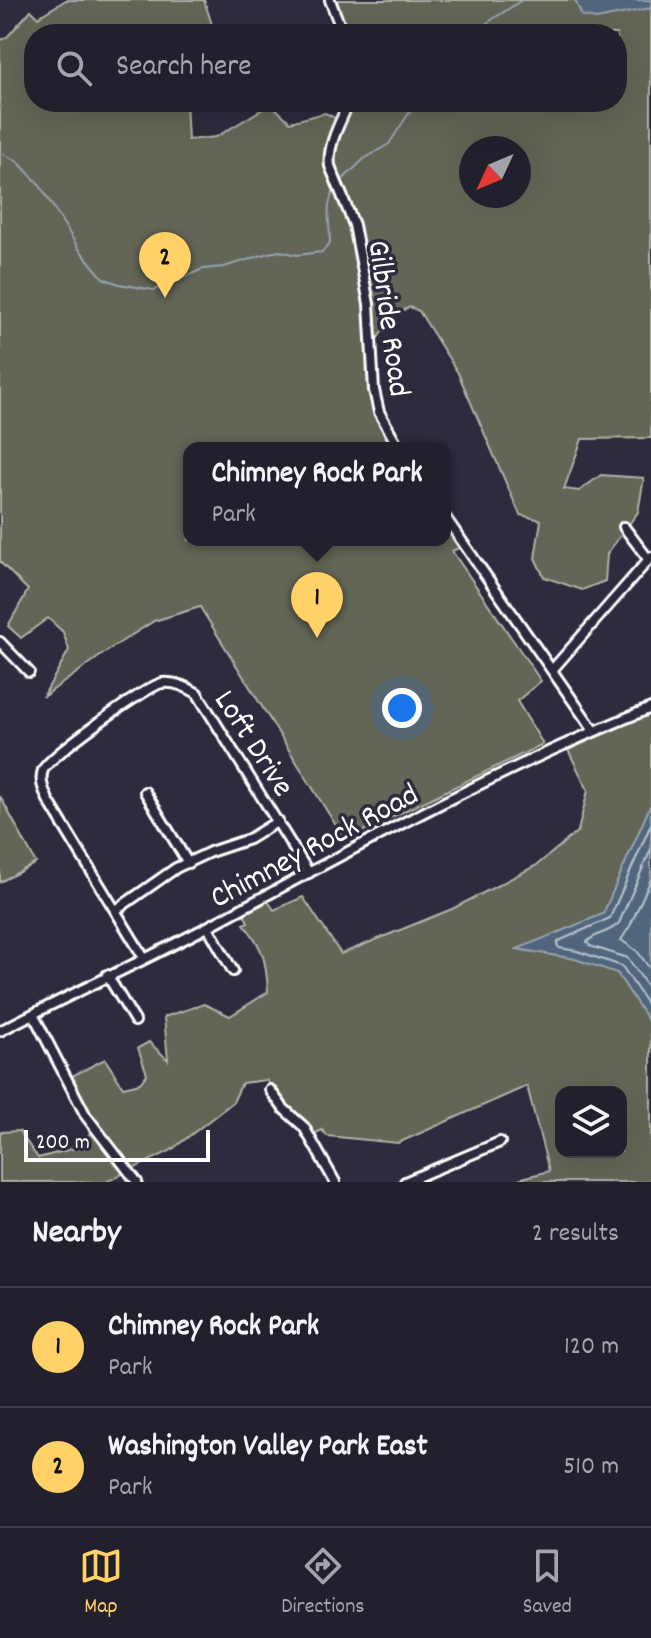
<!DOCTYPE html>
<html lang="en">
<head>
<meta charset="utf-8">
<style>
	body { margin:0; font-family:Dekko,sans-serif; background:#2b2836; color:#f1f3f6 }
	.controls { position:absolute; right:24px; bottom:24px; display:grid; overflow:hidden; border-radius:16px; box-shadow:0 8px 32px #0002 }
	.controls button { width:72px; height:72px; display:grid; place-items:center; padding:0; border:0; border-bottom:2px solid #403e4a; background:#23202e; color:#f1f3f6; font:40px sans-serif }
	.compass { position:absolute; left:459px; top:136px; width:72px; height:72px; border-radius:50%; background:#23202e; box-shadow:0 8px 32px #0002; rotate:226deg }
	.scale { position:absolute; left:24px; bottom:20px; width:186px; box-sizing:border-box; padding-left:8px; border:4px solid #fff; border-top:0; font-size:22px; line-height:28px; white-space:nowrap; color:#fff; -webkit-text-stroke:6px #2f2a3d; paint-order:stroke }
	.you { position:absolute; left:402px; top:708px; width:28px; height:28px; margin:-20px; border:6px solid #fff; border-radius:50%; background:#1a73e8; box-shadow:0 0 0 12px #1a73e833 }
	.badge { display:grid; place-items:center; width:52px; height:52px; border-radius:50%; background:#ffd166; color:#111; font-size:26px; font-weight:700 }
	.pin { position:absolute; translate:-50% -66px; filter:drop-shadow(0 2px 4px #0008) }
	.pin::after { content:''; position:absolute; top:42px; width:28px; height:24px; background:inherit; clip-path:polygon(0 0,100% 0,50% 100%) }
	.popup { position:absolute; left:183px; top:442px; width:268px; height:104px; box-sizing:border-box; display:grid; place-content:center; border-radius:16px; background:#23202e; filter:drop-shadow(0 2px 6px #0005); font-size:26px; white-space:nowrap; color:#a3a3aa }
	.popup b { font-size:30px; color:#f1f3f6 }
	.popup::after { content:''; position:absolute; left:50%; top:100%; margin-left:-16px; border:16px solid transparent; border-top-color:#23202e }
	.list { margin:0; padding:0; list-style:none }
	h2 { display:flex; justify-content:space-between; align-items:center; height:104px; margin:0; padding:0 32px; font-size:34px }
	h2 small { font-size:26px; font-weight:400; color:#a3a3aa }
	.list li { display:grid; grid-template-columns:52px 1fr auto; gap:24px; align-items:center; box-sizing:border-box; height:120px; padding:0 32px; border-top:2px solid #403e4a }
	.list b { display:block; font-size:30px; white-space:nowrap }
	.list p { margin:0; font-size:26px; white-space:nowrap; color:#a3a3aa }
	.list em { font-size:26px; font-style:normal; color:#a3a3aa }
	.icon { flex:none; width:44px; height:44px; fill:none; stroke:currentColor; stroke-width:2; stroke-linecap:round; stroke-linejoin:round }
	.map { position:relative; flex:none; width:651px; height:1182px; overflow:hidden }
	.search { position:absolute; background:#23202e; box-shadow:0 8px 32px #0002; left:24px; right:24px; top:24px; height:88px; display:flex; align-items:center; gap:20px; box-sizing:border-box; padding:0 28px; border-radius:32px; color:#a3a3aa; font-size:30px }
	.sheet { height:344px; background:#23202e }
	nav { display:flex; justify-content:space-around; align-items:center; box-sizing:border-box; height:112px; border-top:2px solid #403e4a; background:#23202e; font-size:22px; color:#a3a3aa }
	nav a { display:grid; justify-items:center; gap:4px }
	nav .on { color:#ffd166 }
	.map>svg:first-child { display:block }
	.green { fill:#646556; stroke:#b2b2aa; stroke-width:2; fill-rule:evenodd }
	.water { fill:#51667c; stroke:#97a3b0; stroke-width:2 }
	.lines { fill:none; stroke-linecap:round; stroke-linejoin:round }
	.shore { stroke:#b9c2cb; stroke-width:2 }
	.stream { stroke:#97a3b0; stroke-width:2 }
	.minor-casing { stroke:#fff; stroke-width:14 }
	.minor { stroke:#2f2a3d; stroke-width:8 }
	.labels { text-anchor:middle; stroke-width:7; stroke-linejoin:round; paint-order:stroke }
	.street-label { font-size:32px; fill:#fff; stroke:#2f2a3d }
</style>
</head>
<body>
<div class="map">
<svg width="651" height="1182" viewBox="0 0 651 1182">
	<rect width="100%" height="100%" fill="#2f2a3d"/>
	<filter id="ink" filterUnits="userSpaceOnUse"><feTurbulence type="fractalNoise" baseFrequency=".0125" numOctaves="2"/><feDisplacementMap in="SourceGraphic" scale="16" xChannelSelector="R" yChannelSelector="G"/><feConvolveMatrix kernelMatrix="1 2 1 2 8 2 1 2 1" color-interpolation-filters="sRGB"/></filter>
	<g filter="url(#ink)">
		<!-- green -->
		<path class="green" d="M 66,0 L 204,0 L 215,34 L 34,34 L 34,102 L 186,102 L 188,140 L 216,137 L 271,104 L 290,122 L 325,113 L 345,123 L 353,102 L 617,102 L 617,34 L 350,34 L 342,21 L 337,0 L 651,0 L 651,438 L 582,439 L 564,489 L 579,491 L 601,475 L 644,478 L 638,512 L 607,554 L 605,581 L 582,590 L 544,577 L 535,558 L 541,520 L 520,515 L 458,373 L 419,311 L 410,307 L 393,315 L 376,341 L 367,341 C 366,382 371,413 394,448 L 189,448 L 189,540 L 445,540 L 445,527 L 459,548 L 452,551 L 541,681 L 517,701 L 543,744 L 345,840 L 200,607 L 154,621 L 113,647 L 43,697 L 69,650 L 63,632 L 48,618 L 21,638 L 8,626 L 28,590 L 0,562 L 0,41 L 8,36 L 31,10 L 38,17 ZM 471,148 L 519,148 L 519,196 L 471,196 Z
			M 651,713 L 651,1182 L 516,1182 L 515,1180 L 549,1171 L 527,1086 L 398,1143 L 327,1136 L 322,1130 L 312,1135 L 266,1080 L 242,1083 L 233,1102 L 170,1151 L 106,1182 L 0,1182 L 0,1132 L 19,1131 L 38,1158 L 75,1148 L 90,1134 L 68,1078 L 105,1059 L 123,1087 L 140,1083 L 147,1074 L 138,1048 L 149,1042 L 168,1060 L 164,1017 L 204,1004 L 230,1016 L 268,992 C 266,960 264,949 244,924 L 248,922 L 244,914 L 268,901 L 274,910 L 303,897 L 341,954 L 452,909 L 537,865 L 578,831 L 588,790 L 568,750 ZM 561,1092 L 621,1092 L 621,1152 L 561,1152 Z
			M 0,796 L 36,863 L 0,882 Z"/>
		<!-- water -->
		<path class="water" d="M 575,0 L 651,0 L 651,8 L 596,19 L 582,16 Z
			M 651,804 L 651,1025 L 617,973 L 575,959 L 517,949 L 603,914 Z"/>
		<g class="lines">
			<!-- shore -->
			<path class="shore" d="M 651,824 L 610,918 L 559,941 L 557,944 L 559,948 L 577,951 L 622,966 L 651,1010
				M 651,849 L 619,923 C 610,933 595,933 587,942 L 590,946 L 628,958 L 651,992
				M 651,879 L 630,926 L 621,940 L 637,951 L 651,970"/>
			<!-- stream -->
			<path class="stream" d="M 470,34 L 522,0
				M 0,152 L 18,162 L 39,184 L 79,249 L 103,278 L 119,284 L 154,290 L 203,269 L 224,267 L 269,253 L 280,251 L 297,255 L 322,252 L 330,243 C 330,223 324,204 336,188
				M 340,182 L 364,159 L 389,144 L 416,102"/>
			<defs>
				<path id="minor" d="M 330,0 L 343,34
					M 349,102 C 341,121 327,145 330,166 L 354,225 L 369,304 L 374,390 L 379,412 L 399,448
					M 445,517 L 594,731
					M 624,527 L 649,560
					M 0,642 L 29,672
					M 552,670 L 651,557
					M 145,792 L 188,863
					M 116,910 L 176,868 L 210,852 L 249,839 L 278,821
					M 208,927 L 233,971
					M 144,958 L 48,800 C 44,790 39,781 43,770 C 49,756 147,686 162,683 C 175,681 187,687 197,693 L 309,873
					M 107,975 L 135,1021
					M 33,1014 L 86,1116 L 137,1182
					M 0,1031 C 70,994 142,962 211,925 C 355,848 499,768 651,708
					M 270,1090 L 284,1109 L 304,1127 L 335,1182
					M 405,1182 L 500,1142"/>
			</defs>
			<!-- minor casing -->
			<use href="#minor" class="minor-casing"/>
			<!-- minor -->
			<use href="#minor" class="minor"/>
		</g>
	</g>
	<g class="labels">
		<!-- street labels -->
		<g class="street-label">
			<text transform="translate(391 318) rotate(82)" y="11">Gilbride Road</text>
			<text transform="translate(256 742) rotate(57)" y="11">Loft Drive</text>
			<text transform="translate(313 844) rotate(-28)" y="11">Chimney Rock Road</text>
		</g>
	</g>
</svg>
<div class="controls">
<button><svg class="icon" aria-label="layers" viewBox="0 0 24 24"><path d="M12 4l9 5-9 5-9-5zM3 14l9 5 9-5"/></svg></button>
</div>
<svg class="compass" viewBox="-18 -18 36 36"><path d="M0-13l5 13h-10z" fill="#e53935"/><path d="M0 13l5-13h-10z" fill="#a3a3aa"/></svg>
<div class="scale">200 m</div>
<div class="you"></div>
<div class="pin badge" style="left:317px;top:638px">1</div>
<div class="popup"><b>Chimney Rock Park</b>Park</div>
<div class="pin badge" style="left:165px;top:298px">2</div>
<div class="search"><svg class="icon" aria-label="search" viewBox="0 0 24 24"><circle cx="10" cy="10" r="6"/><path d="M15 15l6 6"/></svg>Search here</div>
</div>
<section class="sheet">
<h2>Nearby<small>2 results</small></h2>
<ul class="list">
<li><span class="badge">1</span><div><b>Chimney Rock Park</b><p>Park</p></div><em>120 m</em></li>
<li><span class="badge">2</span><div><b>Washington Valley Park East</b><p>Park</p></div><em>510 m</em></li>
</ul>
</section>
<nav>
<a class="on"><svg class="icon" aria-label="map" viewBox="0 0 24 24"><path d="M3 6l6-2 6 2 6-2v14l-6 2-6-2-6 2zM9 4v14M15 6v14"/></svg>Map</a>
<a><svg class="icon" aria-label="directions" viewBox="0 0 24 24"><path d="M12 3l9 9-9 9-9-9zM9 14v-3h6M13 9l2 2-2 2"/></svg>Directions</a>
<a><svg class="icon" aria-label="saved" viewBox="0 0 24 24"><path d="M7 4h10v16l-5-4-5 4z"/></svg>Saved</a>
</nav>
</body>
</html>
